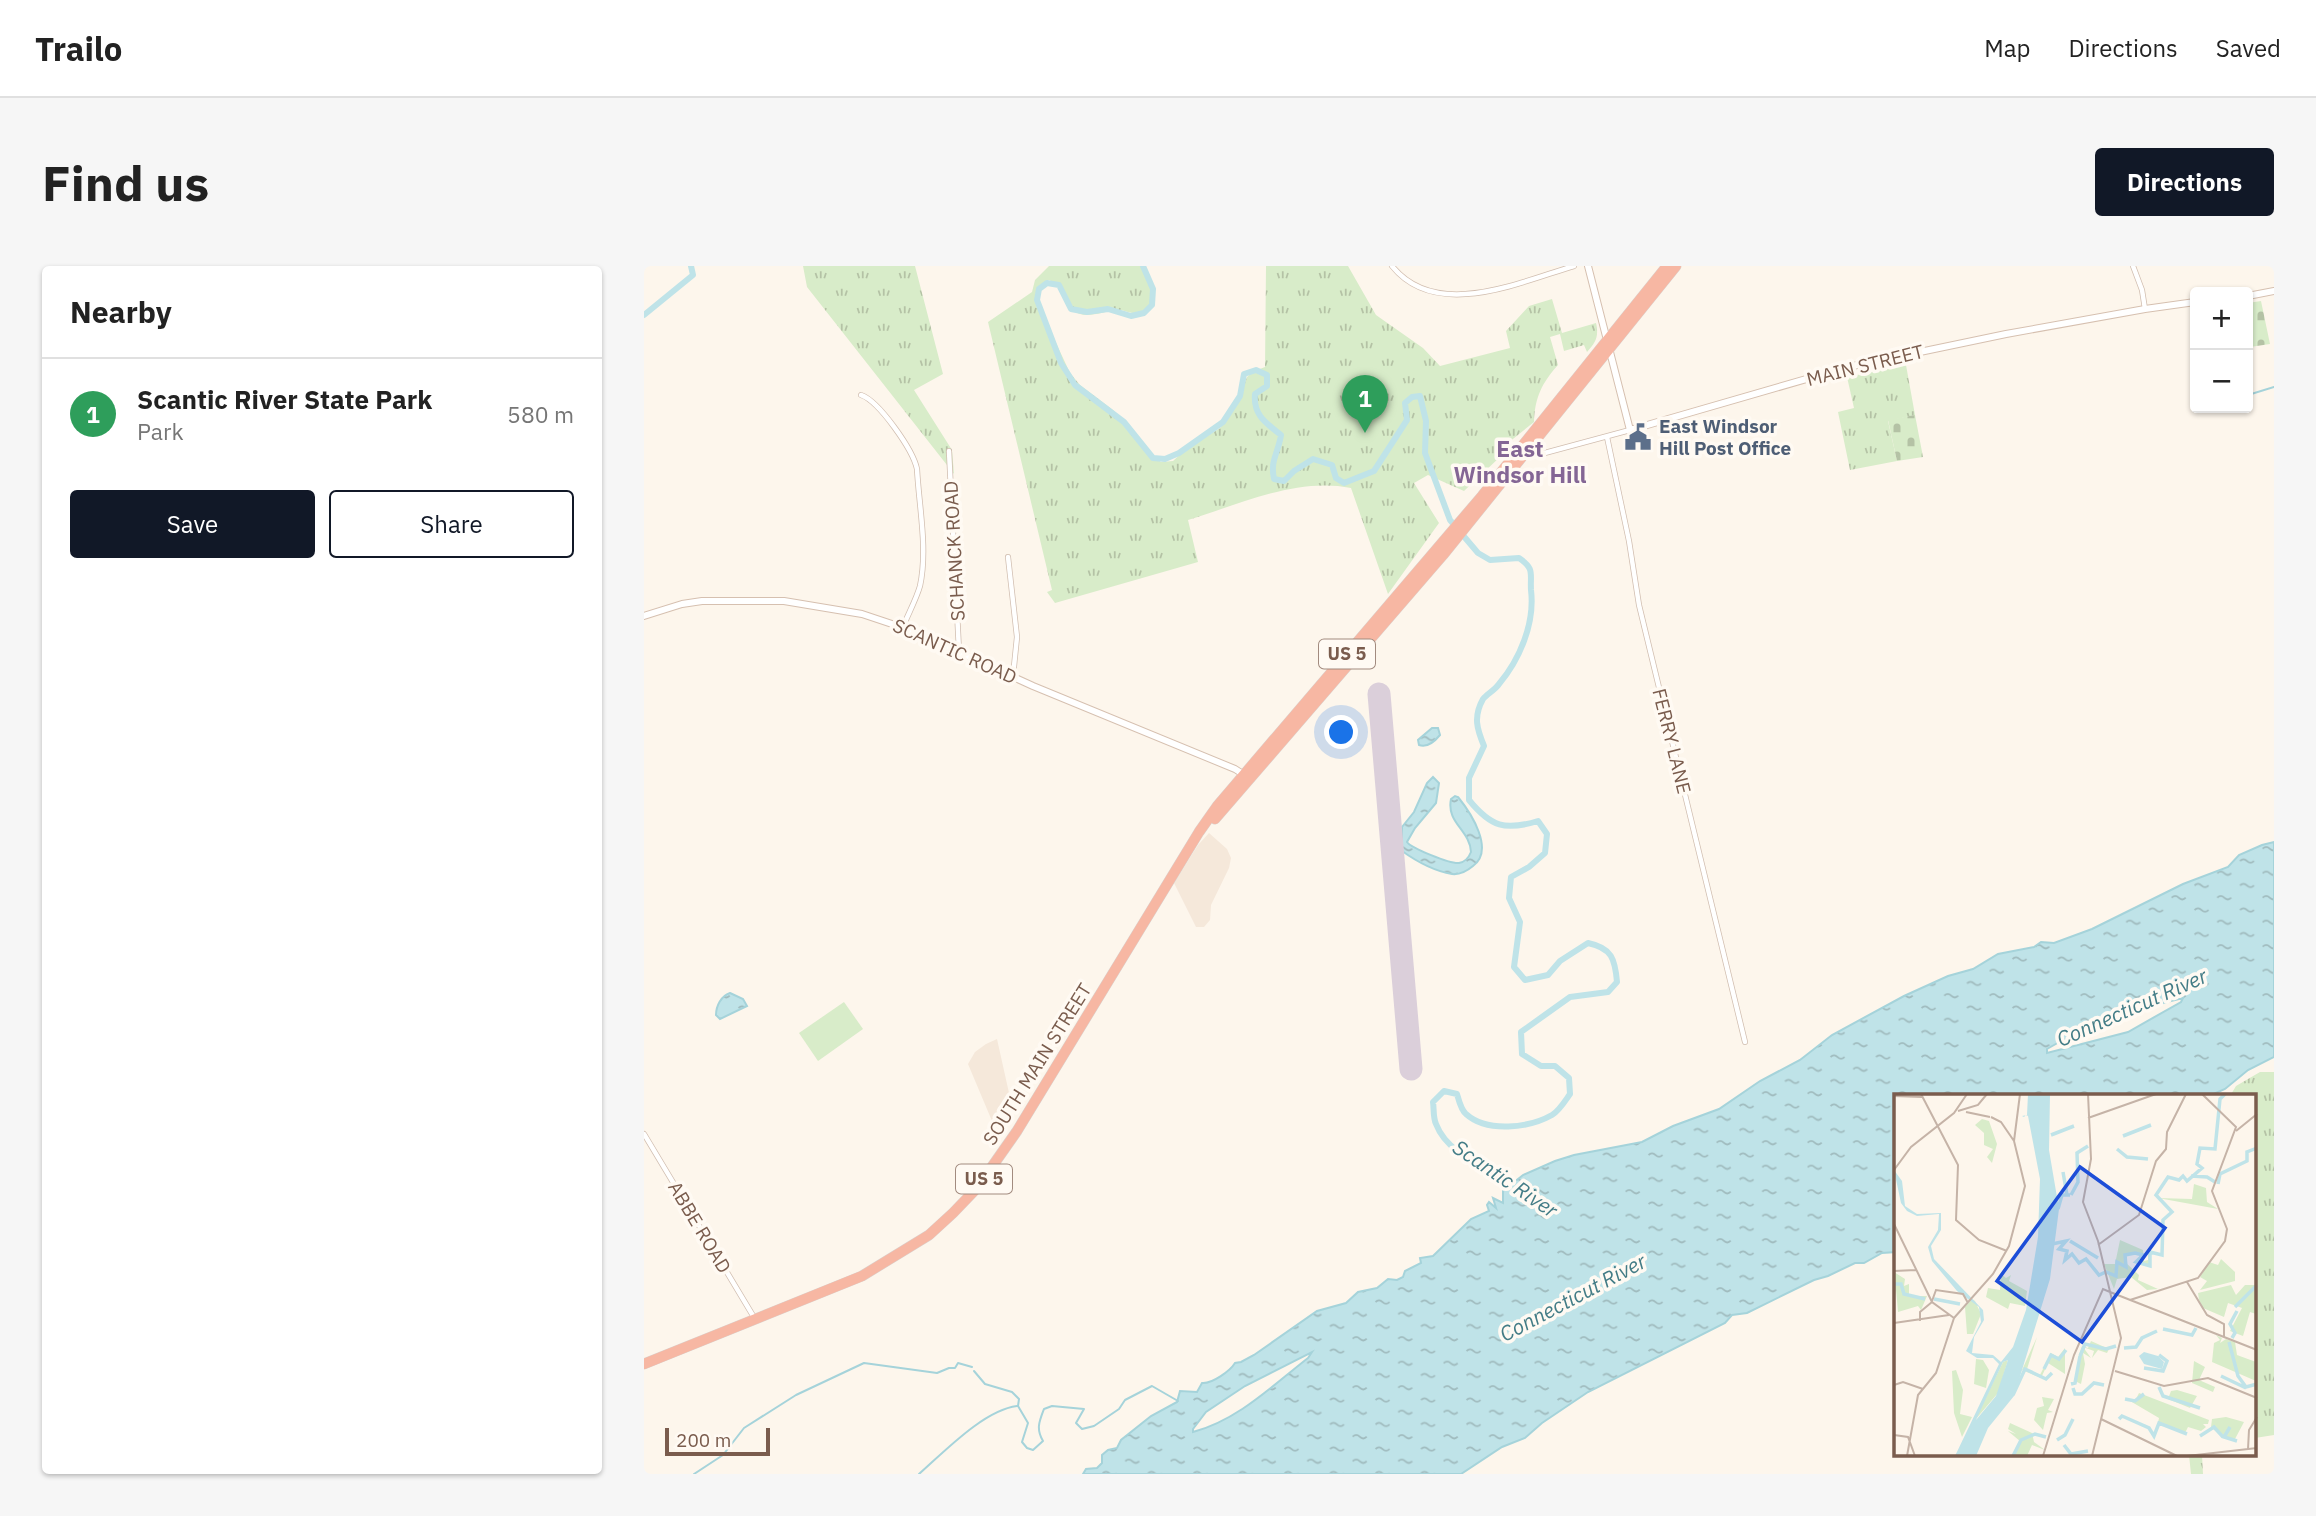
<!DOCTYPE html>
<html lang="en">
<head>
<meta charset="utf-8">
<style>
	body { margin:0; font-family:"IBM Plex Sans",sans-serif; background:#f6f6f6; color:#222 }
	.controls { position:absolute; right:21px; top:21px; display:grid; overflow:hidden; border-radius:7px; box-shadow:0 2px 5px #0004 }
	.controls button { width:63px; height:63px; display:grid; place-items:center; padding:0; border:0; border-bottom:2px solid #e0e0e0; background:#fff; color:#222; font:35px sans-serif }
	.scale { position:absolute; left:21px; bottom:18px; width:105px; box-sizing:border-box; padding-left:7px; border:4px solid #7a5c4d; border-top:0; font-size:19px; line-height:24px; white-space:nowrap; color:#7a5c4d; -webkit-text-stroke:5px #fffaf3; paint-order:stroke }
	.you { position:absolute; left:698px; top:467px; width:24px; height:24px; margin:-18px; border:5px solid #fff; border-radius:50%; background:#1a73e8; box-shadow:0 0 0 10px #1a73e833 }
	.badge { display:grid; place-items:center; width:46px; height:46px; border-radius:50%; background:#111827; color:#fff; font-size:23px; font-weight:700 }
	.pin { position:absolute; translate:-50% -58px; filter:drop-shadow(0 2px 4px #0008) }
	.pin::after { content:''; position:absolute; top:37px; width:24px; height:21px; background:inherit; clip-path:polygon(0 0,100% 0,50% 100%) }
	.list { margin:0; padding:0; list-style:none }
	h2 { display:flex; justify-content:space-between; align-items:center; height:91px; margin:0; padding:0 28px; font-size:30px }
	h2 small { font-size:23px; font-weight:400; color:#767676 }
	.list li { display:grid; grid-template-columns:46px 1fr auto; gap:21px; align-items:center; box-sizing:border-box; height:112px; padding:0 28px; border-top:2px solid #e0e0e0 }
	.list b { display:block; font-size:26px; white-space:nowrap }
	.list p { margin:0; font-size:23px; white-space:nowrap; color:#767676 }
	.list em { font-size:23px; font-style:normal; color:#767676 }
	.actions { display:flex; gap:14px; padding:21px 28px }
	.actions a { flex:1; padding:16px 0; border:2px solid #111827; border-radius:7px; text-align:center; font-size:24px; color:#111827 }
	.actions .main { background:#111827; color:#fff }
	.map { position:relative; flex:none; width:1630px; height:1208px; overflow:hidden; border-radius:7px }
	header { display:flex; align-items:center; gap:42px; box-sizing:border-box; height:98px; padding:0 35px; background:#fff; border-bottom:2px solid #e0e0e0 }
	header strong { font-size:33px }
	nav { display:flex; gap:38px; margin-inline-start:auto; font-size:24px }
	.intro { display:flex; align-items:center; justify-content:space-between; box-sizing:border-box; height:168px; padding:0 42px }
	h1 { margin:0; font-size:49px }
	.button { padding:18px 32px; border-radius:7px; background:#111827; color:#fff; font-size:24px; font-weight:700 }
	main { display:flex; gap:42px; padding:0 42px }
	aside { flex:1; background:#fff; border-radius:7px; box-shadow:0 2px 5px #0004 }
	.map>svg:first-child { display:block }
	.residential { fill:#f5e8da }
	.grass { fill:url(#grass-tufts) }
	.cemetery { fill:url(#cemetery-stones) }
	.pitch { fill:#d8ecc9 }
	.water { fill:url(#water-ripples); stroke:#a5d3da; stroke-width:2; fill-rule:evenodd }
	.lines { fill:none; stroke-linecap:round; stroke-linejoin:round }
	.stream { stroke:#a5d3da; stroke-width:2 }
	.river { stroke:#bfe3e8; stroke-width:6 }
	.runway { stroke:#dbcfda; stroke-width:23 }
	.street-casing { stroke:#d1beb0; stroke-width:6 }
	.secondary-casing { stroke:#d6c0b0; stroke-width:8 }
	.highway-casing { stroke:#dad1cd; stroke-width:11 }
	.street { stroke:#fff; stroke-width:4.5 }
	.secondary { stroke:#fff; stroke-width:6 }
	.highway { stroke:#f7b7a3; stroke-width:10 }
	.labels { text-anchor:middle; stroke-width:7; stroke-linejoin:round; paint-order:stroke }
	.shield { fill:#fffaf3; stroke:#a28b7f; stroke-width:2 }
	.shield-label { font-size:18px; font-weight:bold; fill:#7a5c4d }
	.street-label { font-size:19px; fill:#7a5c4d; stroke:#fffaf3 }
	.service-label { font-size:19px; font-weight:bold; fill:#4e5e75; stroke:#fffaf3; text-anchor:start }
	.water-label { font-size:21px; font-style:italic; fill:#437c86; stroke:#fffaf3 }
	.quarter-label { font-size:23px; font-weight:bold; fill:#846695; stroke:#fffaf3 }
	.inset-river { fill:none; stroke:#bfe3e8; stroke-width:3.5 }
	.inset-road { fill:none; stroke:#c5b3a7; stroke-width:2 }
	.view { fill:#1d4ed8; fill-opacity:0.15; stroke:#1d4ed8; stroke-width:3.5 }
	.inset-edge { fill:none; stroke:#7a5c4d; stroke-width:3.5 }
</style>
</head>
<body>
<header>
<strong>Trailo</strong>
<nav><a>Map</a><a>Directions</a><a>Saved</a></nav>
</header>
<div class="intro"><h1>Find us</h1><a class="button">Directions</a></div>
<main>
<aside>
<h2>Nearby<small></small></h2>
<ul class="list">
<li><span class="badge" style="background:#2e9e5b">1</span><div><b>Scantic River State Park</b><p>Park</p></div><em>580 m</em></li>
</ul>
<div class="actions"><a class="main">Save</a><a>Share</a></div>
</aside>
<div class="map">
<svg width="1630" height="1208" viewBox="0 0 1630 1208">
	<defs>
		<pattern id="grass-tufts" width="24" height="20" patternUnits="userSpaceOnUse" patternTransform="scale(1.75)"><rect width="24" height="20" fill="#d8ecc9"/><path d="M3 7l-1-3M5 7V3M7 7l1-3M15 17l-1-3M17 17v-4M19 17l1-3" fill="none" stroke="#b4c2a5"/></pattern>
		<pattern id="cemetery-stones" width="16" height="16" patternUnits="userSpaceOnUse" patternTransform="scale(1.75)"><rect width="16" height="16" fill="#d8ecc9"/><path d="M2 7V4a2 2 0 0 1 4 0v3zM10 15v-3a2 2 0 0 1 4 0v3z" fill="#b4c2a5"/></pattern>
		<pattern id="water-ripples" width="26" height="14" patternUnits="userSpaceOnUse" patternTransform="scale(1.75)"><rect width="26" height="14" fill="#bfe3e8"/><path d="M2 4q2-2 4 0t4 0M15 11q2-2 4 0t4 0" fill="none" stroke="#a0bbbe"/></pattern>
	</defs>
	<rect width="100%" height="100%" fill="#fdf6ec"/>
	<!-- residential -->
	<path class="residential" d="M 565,567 L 583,583 L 587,592 L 585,602 L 567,639 L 566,654 L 560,661 L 552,661 L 530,617 L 554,579 Z
		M 353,773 L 369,845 L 348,855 L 324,798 L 331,786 L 342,778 Z"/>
	<!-- grass -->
	<path class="grass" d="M 159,0 L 271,0 L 299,108 L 270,124 L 308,184 L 310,208 L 163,21 Z
		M 405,0 L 499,0 C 505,13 516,45 493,47 C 485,48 479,43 471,44 C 458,46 440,54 428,44 C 416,36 421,22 405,14 L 396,19 L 392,26 L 393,36 L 426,107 L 436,119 L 469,144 L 506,187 L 517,196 L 529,195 L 541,184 L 576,162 L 594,137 L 603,111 L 608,106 L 621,101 L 622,0 L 704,0 L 732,49 L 779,82 L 796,100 L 866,82 L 862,65 L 885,40 L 908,33 L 918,67 L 952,57 C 955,71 952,76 943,86 L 940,79 L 920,85 L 916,68 L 906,71 L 914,99 C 898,117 891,131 890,156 L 854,185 L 857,190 L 820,225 L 784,209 L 770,217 L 795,257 L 744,328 L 707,222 C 653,211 596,238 544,254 L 554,296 L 411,337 L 403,326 L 408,324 L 344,56 L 388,26 L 391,14 Z
		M 1262,99 L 1271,149 L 1244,155 L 1253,195 L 1206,204 L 1194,146 L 1210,142 L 1203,111 Z
		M 1616,806 L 1630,806 L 1630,1169 L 1611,1172 L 1611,830 L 1586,830 L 1592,820 Z
		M 1545,1189 L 1558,1189 L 1559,1208 L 1547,1208 Z"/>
	<!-- cemetery -->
	<path class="cemetery" d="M 1617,35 L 1626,78 L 1606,81 L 1604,37 Z
		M 1271,149 L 1279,191 L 1253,195 L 1244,154 Z"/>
	<!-- pitch -->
	<path class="pitch" d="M 200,736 L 219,763 L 174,795 L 155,767 Z"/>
	<!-- water -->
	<path class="water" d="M 788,462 L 794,462 L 796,469 C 791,475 783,482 775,479 L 774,474 Z
		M 789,511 L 795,517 L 792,537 L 771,562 L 763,576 C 767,582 806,598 815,597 C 821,596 825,591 827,586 C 826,564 802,557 807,533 L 811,530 L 814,531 C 827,547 851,584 829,600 C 823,605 816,609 808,608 C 790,605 772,595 758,585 L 758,561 L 770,546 L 783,517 Z
		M 1630,576 L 1630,791 L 1604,804 L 1581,823 L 1565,830 L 1252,830 L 1252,986 L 1238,987 L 1220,997 L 1211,997 L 1184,1010 L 1170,1014 L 1103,1047 L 1088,1049 L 1081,1057 L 944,1126 L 898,1157 L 881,1172 L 858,1181 L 817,1208 L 439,1208 L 442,1203 L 453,1202 L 458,1197 L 458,1189 L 464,1184 L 473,1182 L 477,1174 L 507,1150 L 533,1136 L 536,1125 L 553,1126 L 558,1117 C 568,1118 586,1105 591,1097 L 597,1096 L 610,1089 L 673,1045 L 702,1037 L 714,1026 L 733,1022 L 744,1013 L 753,1014 L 759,1011 L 761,1005 L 777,997 L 776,992 L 789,990 L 827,953 L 845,945 L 843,939 L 845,936 L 852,942 L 849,932 L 859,937 L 859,925 L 879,909 L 911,895 L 930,889 L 998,876 L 1029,860 L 1075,843 L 1116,815 L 1156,794 L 1188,769 L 1260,730 L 1304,710 L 1329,703 L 1354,688 L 1390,681 L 1397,676 L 1410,677 L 1448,663 L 1539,618 L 1584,601 L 1595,589 L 1618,579 ZM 1539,732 L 1537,736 L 1484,766 L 1403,787 L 1403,783 C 1444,758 1493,743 1539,732 ZM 668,1086 L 664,1092 C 628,1120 594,1154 549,1166 L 549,1163 L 562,1146 L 601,1120 Z
		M 86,727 L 99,733 L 103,740 L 76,753 L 72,749 C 72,740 77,730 86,727 Z"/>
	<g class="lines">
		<!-- stream -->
		<path class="stream" d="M 1604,129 L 1630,121
			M 330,1105 L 341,1118 L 368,1126 L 375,1133 L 374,1140 L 384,1157 L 378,1176 L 383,1182 L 389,1184 L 399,1175 C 392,1163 395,1156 400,1143 L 408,1140 L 440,1143 L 432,1157 L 438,1163 L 450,1160 L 475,1143 L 481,1134 L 508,1120 L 534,1135
			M 50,1208 L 79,1189 L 100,1162 L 152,1129 L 220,1097 L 293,1107 L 305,1102 L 311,1102 L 314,1097 L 328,1101
			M 275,1208 C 300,1186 340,1144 373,1140"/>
		<!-- river -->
		<path class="river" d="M 499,0 L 509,23 L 508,39 L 500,47 L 487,50 L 464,43 L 443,46 L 427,43 L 415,19 L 403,17 L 395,23 L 393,34 L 417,97 L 431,119 L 480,156 L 509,192 L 521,193 L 535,187 L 579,156 L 596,130 L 600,108 L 612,104 L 623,109 L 623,120 L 611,128 C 609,149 622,157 637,169 C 634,188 626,194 630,213 L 640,215 L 650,205 L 669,193 L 688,199 L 692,212 L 700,217 L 730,205 L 763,154 L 761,137 L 768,131 L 776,130 L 782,155 L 781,187 L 806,254 L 834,287 L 846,294 L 875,292 C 891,303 886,307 887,324 C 891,357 876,393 855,418 C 851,424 843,428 839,433 C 829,451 833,463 840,480 L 825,512 L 825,534 C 847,561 861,565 894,555 L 903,568 L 901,587 L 885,601 L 867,611 L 865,632 L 876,656 L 870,701 L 881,714 L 904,709 L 916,695 L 944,677 C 968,682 971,693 973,716 L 964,726 L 926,731 L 877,766 L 878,788 L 897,800 L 911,800 L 925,812 L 926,828 C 921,835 915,845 908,849 C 885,862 843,867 822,848 C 817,844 815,835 813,828 L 800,825 L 789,836 C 790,842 789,852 792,858 C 805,892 848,901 875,920
			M 0,49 L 49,9 L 47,0"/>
		<!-- runway -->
		<path class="runway" d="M 735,428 L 767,803"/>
		<defs>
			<path id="street" d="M 748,0 C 792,55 876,16 930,0
				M 1489,0 L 1498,24 L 1501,43
				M 217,129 C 235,135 269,184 273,203 C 275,241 284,283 276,320 C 272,334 264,348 259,361
				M 963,171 L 985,275 L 995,339 L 1101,776
				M 305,185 L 315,385
				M 897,188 L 986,164
				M 364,291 L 373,371 L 369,410
				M 0,868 L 111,1053"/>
			<path id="secondary" d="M 944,0 L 986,164 L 1204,101 L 1362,68 L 1501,43 L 1551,36
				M 1604,30 L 1630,25
				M 0,350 L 38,338 L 58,335 L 140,335 L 218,348 L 266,364 L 389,420 L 591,503 L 602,510"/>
			<path id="highway" d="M 571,553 L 799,289 L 1032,0
				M 0,1098 L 218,1010 L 285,969 L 309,947 L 333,922 L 373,865 L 555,566 L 574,539 L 838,230 L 1023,0"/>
		</defs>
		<!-- street casing -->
		<use href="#street" class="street-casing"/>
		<!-- secondary casing -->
		<use href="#secondary" class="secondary-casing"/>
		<!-- highway casing -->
		<use href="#highway" class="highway-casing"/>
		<!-- street -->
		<use href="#street" class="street"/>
		<!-- secondary -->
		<use href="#secondary" class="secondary"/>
		<!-- highway -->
		<use href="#highway" class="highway"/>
	</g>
	<!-- icons -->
	<defs>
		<symbol id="civic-bare" viewBox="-9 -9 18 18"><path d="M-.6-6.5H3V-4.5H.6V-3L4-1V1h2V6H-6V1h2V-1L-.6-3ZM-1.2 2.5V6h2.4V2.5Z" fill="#5c6f8a" stroke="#fffaf3" stroke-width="2.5" paint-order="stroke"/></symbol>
	</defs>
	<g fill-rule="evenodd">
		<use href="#civic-bare" x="975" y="152" width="38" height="38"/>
	</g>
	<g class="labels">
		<!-- shield labels -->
		<g class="shield">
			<rect x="675" y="373.5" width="56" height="29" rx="5"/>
			<rect x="312" y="898.5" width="56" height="29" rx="5"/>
		</g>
		<g class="shield-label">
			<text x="703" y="394">US 5</text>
			<text x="340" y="919">US 5</text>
		</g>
		<!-- street labels -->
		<g class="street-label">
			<text transform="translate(1221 99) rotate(-14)" y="7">MAIN STREET</text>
			<text transform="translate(310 285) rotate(-93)" y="7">SCHANCK ROAD</text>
			<text transform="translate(311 385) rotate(24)" y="7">SCANTIC ROAD</text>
			<text transform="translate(1028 475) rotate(76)" y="7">FERRY LANE</text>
			<text transform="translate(393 798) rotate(-58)" y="7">SOUTH MAIN STREET</text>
			<text transform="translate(56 961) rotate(59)" y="7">ABBE ROAD</text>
		</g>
		<!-- service labels -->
		<g class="service-label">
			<text x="1015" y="167">East Windsor<tspan x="1015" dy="22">Hill Post Office</tspan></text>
		</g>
		<!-- water labels -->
		<g class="water-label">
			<text transform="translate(1488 742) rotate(-24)" y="7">Connecticut River</text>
			<text transform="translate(861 913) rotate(34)" y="7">Scantic River</text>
			<text transform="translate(929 1032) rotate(-28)" y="7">Connecticut River</text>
		</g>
		<!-- quarter labels -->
		<g class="quarter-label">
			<text x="876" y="191">East<tspan x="876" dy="26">Windsor Hill</tspan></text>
		</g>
	</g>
	<!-- overview -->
	<g transform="translate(1250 828)">
		<rect width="362" height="362" fill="#fdf6ec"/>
		<path d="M 88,25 L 95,27 L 103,50 L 98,69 L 93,63 L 99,55 L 90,51 L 90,39 L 81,31 ZM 300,90 L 312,94 L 313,108 L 324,115 L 264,104 L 298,105 ZM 226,146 L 249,156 L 250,167 L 254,166 L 254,158 L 255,158 L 255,172 L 243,168 L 248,160 L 231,161 L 230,167 L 245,181 L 244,186 L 264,195 L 253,196 L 237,183 L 223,185 L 220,195 L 210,170 L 221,170 ZM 327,165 L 341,178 L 341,187 L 306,196 L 313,187 L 306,183 L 315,168 L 324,171 ZM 0,178 L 11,185 L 10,192 L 15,190 L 15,202 L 33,202 L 27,216 L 24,212 L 4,218 L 2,195 L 0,211 ZM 107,180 L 112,184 L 117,181 L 115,187 L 133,197 L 131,212 L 116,209 L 114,215 L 92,203 L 94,194 L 106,196 ZM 337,191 L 342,201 L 351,191 L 362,191 L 362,220 L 356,218 L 349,242 L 336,237 L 348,214 L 334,209 L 330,223 L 309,214 L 305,206 L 304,199 ZM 70,200 L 81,207 L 87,220 L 79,240 L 73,240 L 71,213 L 78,205 ZM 322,241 L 328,244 L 326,249 L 332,245 L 341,248 L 343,261 L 362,268 L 362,287 L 318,268 L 320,249 L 326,246 ZM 197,247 L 215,255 L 213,259 L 204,256 L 198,264 L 200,257 L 189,253 L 197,264 L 189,259 L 191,270 L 187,290 L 181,287 L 185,261 L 188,252 L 194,254 ZM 300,267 L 311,273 L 305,286 L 321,293 L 319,298 L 298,289 ZM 283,296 L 303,302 L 296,314 L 274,305 L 277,297 ZM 116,329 L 138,339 L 140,348 L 151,356 L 138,351 L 133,362 L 118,362 L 127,348 L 114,337 L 122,340 L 114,335 Z" fill="#d8ecc9"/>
		<path d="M 143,243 L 133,275 L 146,281 L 157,259 L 164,263 L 171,254 L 171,280 L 154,269 L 147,284 L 128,276 ZM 114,266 L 104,299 L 81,326 L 109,268 ZM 245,299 L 315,326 L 314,330 L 309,330 L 312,333 L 307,337 L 294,333 L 291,339 L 264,329 L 265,324 L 231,304 L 241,307 ZM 148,303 L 160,305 L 154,316 L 159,318 L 153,319 L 149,336 L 140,326 L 143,314 L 150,312 ZM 332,323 L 350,328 L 341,345 L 329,344 L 317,333 L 318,325 Z" fill="#d8ecc9"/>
		<path d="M 62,276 L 69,296 L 66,320 L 78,323 L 68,343 L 60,319 L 58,277 Z" fill="#d8ecc9"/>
		<path d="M 82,265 L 89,266 L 95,276 L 92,294 L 80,290 Z" fill="#d8ecc9"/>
		<path d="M 134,0 L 156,1 L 155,56 L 165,115 L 156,185 L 120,302 L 94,334 L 82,362 L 61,362 L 105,270 L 99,264 L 83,264 L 72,257 L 87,228 L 85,213 L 63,197 L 38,167 L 34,153 L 44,136 L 45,120 L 23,122 L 13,117 L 7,109 L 0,76 L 8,87 L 11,112 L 23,120 L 47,119 L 47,136 L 37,152 L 40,165 L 89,216 L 90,226 L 80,243 L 78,259 L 99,261 L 107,268 L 119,253 L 132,216 L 144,143 L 146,85 L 134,22 L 132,21 L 130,23 L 128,22 L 133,21 ZM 114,266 L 102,302 L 82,326 L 109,268 ZM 250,258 L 264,262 L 270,268 L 268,275 L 250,270 L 245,262 Z" fill="#bfe3e8" fill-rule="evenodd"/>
		<path class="inset-river" d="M 157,41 L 180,32M 229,42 L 257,31M 223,55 L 233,63 L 254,65M 169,78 L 173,101M 297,82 L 313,83 L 321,88M 324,90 L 326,80 L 353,67 L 353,58 L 363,54M 177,101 L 184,88 L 183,59 L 194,52M 164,115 L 168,101 L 176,101M 176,147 L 204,164M 158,150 L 172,147 L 165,155 L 173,157 L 171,166 L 178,160 L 185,169 L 192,165 L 205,181 L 212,178 L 222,182 L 223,168 L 232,173 L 231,161 L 241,159 L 249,161 L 242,168 L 256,172 L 256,158 L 268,161 L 269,126 L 278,118 L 262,101 L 274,83 L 285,86 L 289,82 L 293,87 L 308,74 L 303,70 L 306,54 L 321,55 L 326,5 L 331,0M 0,190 L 7,190 L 10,200 L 31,205M 40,205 L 66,210M 341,213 L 363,191M 269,235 L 298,241 L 302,234M 338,244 L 341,239 L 336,230 L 343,217M 335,248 L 344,282 L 352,293 L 363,290M 230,254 L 242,253 L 248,244 L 263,237M 186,262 L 191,250 L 212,255 L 222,252M 250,274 L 269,277 L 273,267 L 265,261M 150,275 L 157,261 L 165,265 L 172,256M 327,282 L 352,294M 177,290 L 181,289 L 186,262M 265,293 L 269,302 L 306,314M 179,294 L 181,300 L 188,300 L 200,289 L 210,291M 119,301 L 131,275 L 152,285 L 158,279M 231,305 L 241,307 L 250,300M 225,325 L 228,322 L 255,334 L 260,342 L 265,329 L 293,340M 336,333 L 330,343 L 343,347M 306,342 L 320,333 L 329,343M 163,346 L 171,341 L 179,325M 170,351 L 177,360 L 194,357M 119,362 L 127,346 L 141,340 L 152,343"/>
		<path class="inset-road" d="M 27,0 L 64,71 L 62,126 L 85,146 L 113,157M 194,0 L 197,65 L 189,108 L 204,147 L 227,244 L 198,362M 0,2 L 28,3M 64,17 L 84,11 L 93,0M 72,18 L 96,23M 97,23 L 107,28 L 120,47M 194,24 L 262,0M 342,37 L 363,20M 0,76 L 17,53 L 60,19 L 73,0M 0,130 L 38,208 L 60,224M 204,151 L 245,121 L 262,67 L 272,55 L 273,38 L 292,0M 0,177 L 22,176M 293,188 L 313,221 L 330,230 L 330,243M 216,198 L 363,256M 236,206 L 304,184 L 331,147 L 333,135 L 318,97 L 342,33 L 308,0M 38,207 L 42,196 L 69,200 L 74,209M 60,224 L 99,180 L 115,152 L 131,92 L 120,47 L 126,0M 26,227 L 26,218 L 38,208M 0,229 L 55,221M 221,277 L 270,292 L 314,284 L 363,304M 0,291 L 9,288 L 29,295M 207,325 L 283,362M 0,341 L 14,343 L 21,362M 354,355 L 355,336 L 363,323M 13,362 L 24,301 L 42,279 L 60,224M 149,362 L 180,261 L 209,195 L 216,198M 293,362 L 363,354"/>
		<path class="view" d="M 186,73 L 271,134 L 188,248 L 103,187 Z"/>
		<rect width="362" height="362" class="inset-edge"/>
	</g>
</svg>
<div class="controls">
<button>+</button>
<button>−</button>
</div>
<div class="scale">200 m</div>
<div class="you"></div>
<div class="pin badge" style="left:721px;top:167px;background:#2e9e5b">1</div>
</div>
</main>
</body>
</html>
